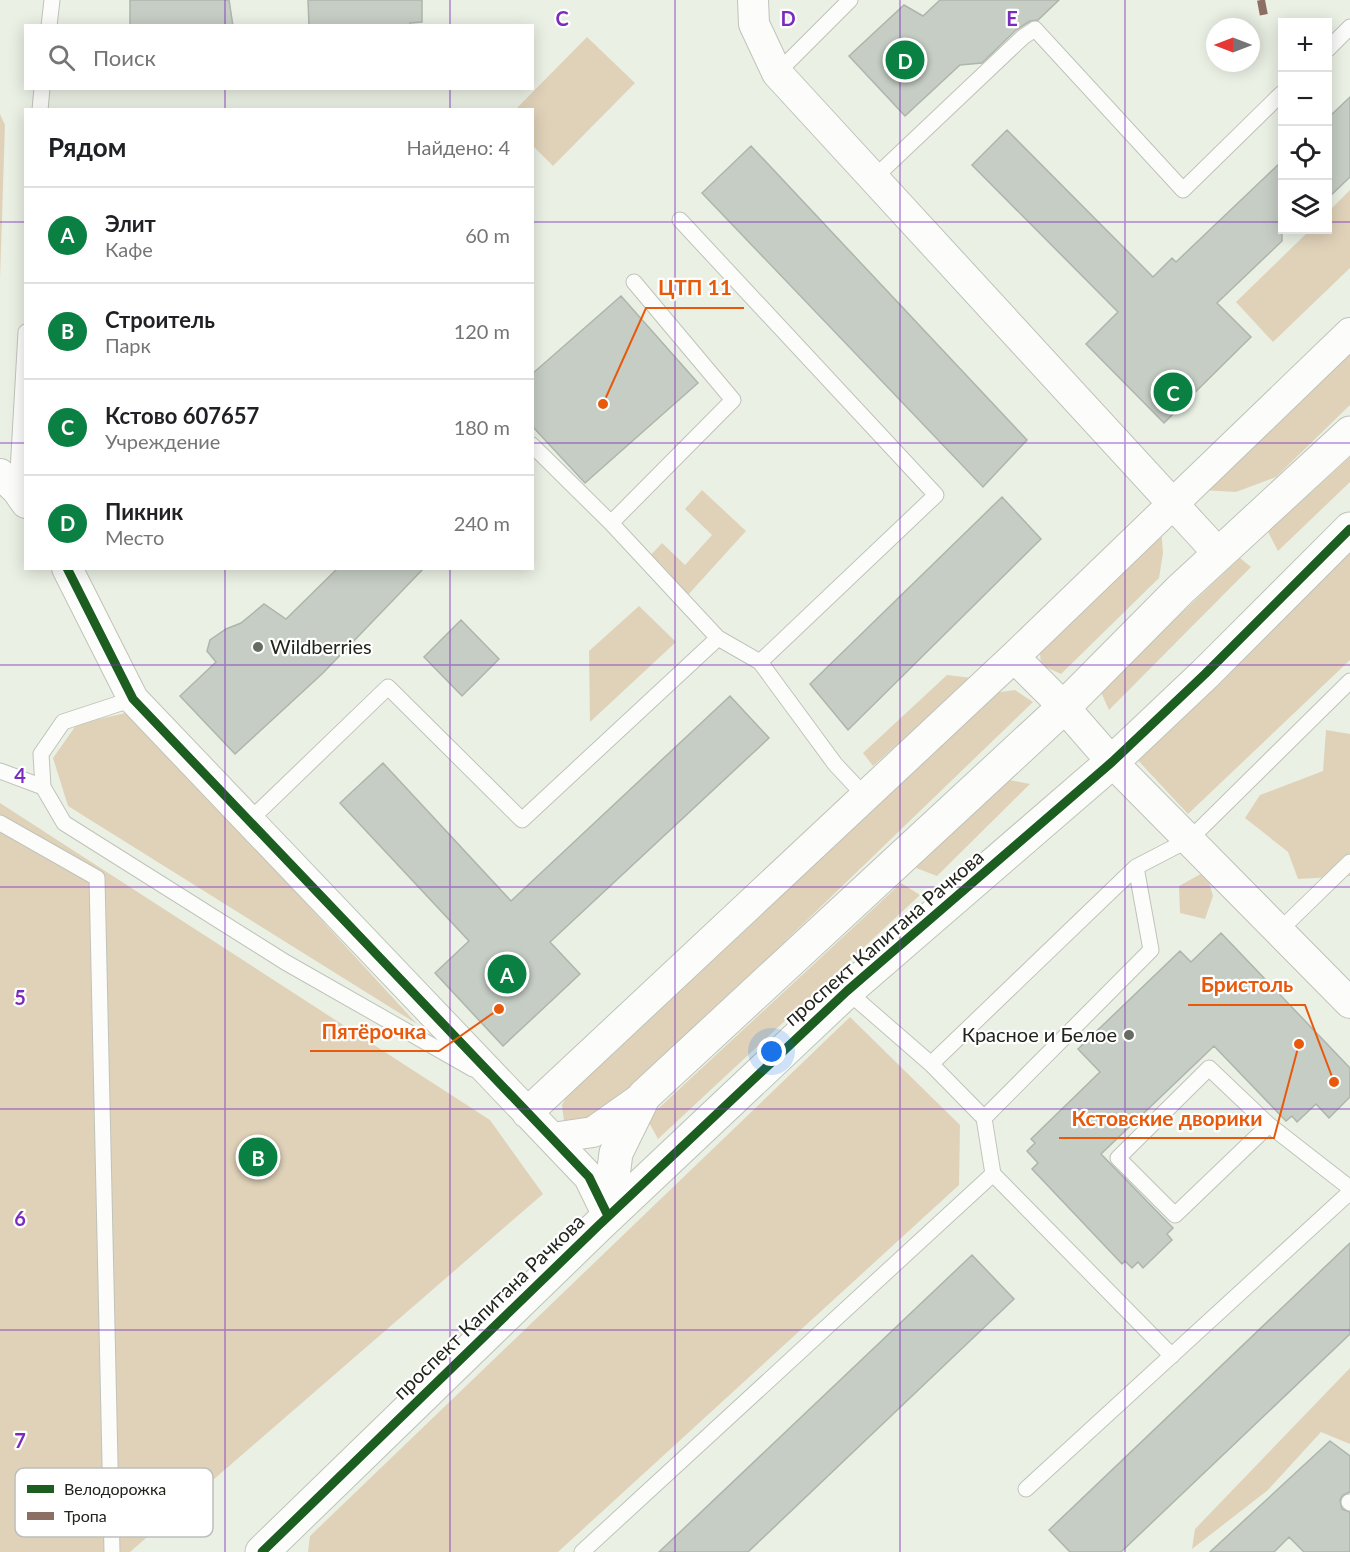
<!DOCTYPE html>
<html lang="ru">
<head>
<meta charset="utf-8">
<style>
	body { margin:0; font-family:Lato,sans-serif; background:#f6f6f6; color:#202124 }
	.controls { position:absolute; right:18px; top:18px; display:grid; overflow:hidden; border-radius:0px; box-shadow:0 3px 15px #0003 }
	.controls button { width:54px; height:54px; display:grid; place-items:center; padding:0; border:0; border-bottom:2px solid #e0e0e0; background:#fff; color:#202124; font:30px sans-serif }
	.compass { position:absolute; left:1206px; top:18px; width:54px; height:54px; border-radius:50%; background:#fff; box-shadow:0 3px 15px #0003; rotate:270deg }
	.you { position:absolute; left:772px; top:1052px; width:21px; height:21px; margin:-15px; border:4px solid #fff; border-radius:50%; background:#1a73e8; box-shadow:0 0 0 9px #1a73e833 }
	.badge { display:grid; place-items:center; width:39px; height:39px; border-radius:50%; background:#0b8043; color:#fff; font-size:20px; font-weight:700 }
	.pin { position:absolute; translate:-50% -50%; border:3px solid #fff; box-shadow:0 2px 6px #0006 }
	.list { margin:0; padding:0; list-style:none }
	h2 { display:flex; justify-content:space-between; align-items:center; height:78px; margin:0; padding:0 24px; font-size:26px }
	h2 small { font-size:20px; font-weight:400; color:#757577 }
	.list li { display:grid; grid-template-columns:39px 1fr auto; gap:18px; align-items:center; box-sizing:border-box; height:96px; padding:0 24px; border-top:2px solid #e0e0e0 }
	.list b { display:block; font-size:22px; white-space:nowrap }
	.list p { margin:0; font-size:20px; white-space:nowrap; color:#757577 }
	.list em { font-size:20px; font-style:normal; color:#757577 }
	.icon { flex:none; width:33px; height:33px; fill:none; stroke:currentColor; stroke-width:2; stroke-linecap:round; stroke-linejoin:round }
	.map { position:relative; flex:none; width:1350px; height:1552px; overflow:hidden }
	.search { position:absolute; background:#fff; box-shadow:0 3px 15px #0003; left:24px; top:24px; width:510px; height:66px; display:flex; align-items:center; gap:15px; box-sizing:border-box; padding:0 21px; border-radius:0px; color:#757577; font-size:22px }
	.panel { position:absolute; background:#fff; box-shadow:0 3px 15px #0003; left:24px; top:108px; width:510px; height:462px; border-radius:0px }
	.map>svg:first-child { display:block }
	.green { fill:#e0d2b9 }
	.building { fill:#c5cdc4; stroke:#adb5ac; stroke-width:1.5 }
	.lines { fill:none; stroke-linecap:round; stroke-linejoin:round }
	.service-casing { stroke:#bfc3ba; stroke-width:17 }
	.minor-casing { stroke:#bfc3ba; stroke-width:32 }
	.tertiary-casing { stroke:#bfc3ba; stroke-width:35 }
	.service { stroke:#fcfdfb; stroke-width:15 }
	.minor { stroke:#fcfdfb; stroke-width:30 }
	.tertiary { stroke:#fcfdfb; stroke-width:33 }
	.quiet { stroke:#8d6e63; stroke-width:8; stroke-dasharray:15 8; stroke-linecap:butt }
	.cycleway-casing { stroke:#fff; stroke-width:13 }
	.cycleway { stroke:#1b5e20; stroke-width:9 }
	.grid { fill:none; stroke:#7b2cbf; stroke-width:1.5; stroke-opacity:0.55 }
	.poi-dot { fill:#676c62; stroke:#fff; stroke-width:2 }
	.labels { text-anchor:middle; stroke-width:4.5; stroke-linejoin:round; paint-order:stroke }
	.poi-label { font-size:20px; fill:#21251c; stroke:#fff; text-anchor:start }
	.street-label { font-size:20px; fill:#21251c; stroke:#fff }
	.key { fill:#fff; stroke:#bcbebb; stroke-width:1.5 }
	.key-label { font-size:16px; fill:#21251c }
	.grid-label { font-size:20px; text-anchor:middle; font-weight:bold; fill:#7b2cbf; stroke:#fff; stroke-width:4.5; stroke-linejoin:round; paint-order:stroke }
	.leader { fill:none; stroke:#e8590c; stroke-width:2 }
	.callout-dot { fill:#e8590c; stroke:#fff; stroke-width:2 }
	.callout-label { font-size:21px; text-anchor:middle; font-weight:bold; fill:#e8590c; stroke:#fff; stroke-width:4.5; stroke-linejoin:round; paint-order:stroke }
</style>
</head>
<body>
<div class="map">
<svg width="1350" height="1552" viewBox="0 0 1350 1552">
	<rect width="100%" height="100%" fill="#eaf0e4"/>
	<!-- green -->
	<path class="green" d="M 587,37 L 635,83 L 553,166 L 533,146 L 532,110 L 516,109 Z
		M 0,114 L 5,125 L 0,279 Z
		M 1350,190 L 1350,268 L 1273,342 L 1236,302 L 1310,230 L 1328,230 L 1328,212 Z
		M 1350,346 L 1350,405 L 1276,477 L 1236,492 L 1201,490 Z
		M 1350,457 L 1350,482 L 1278,551 L 1268,532 Z
		M 702,490 L 746,531 L 687,596 L 647,559 L 662,543 L 685,565 L 712,535 L 685,509 Z
		M 1161,525 L 1163,553 L 1159,578 L 1061,674 L 1041,665 L 1039,643 Z
		M 1350,545 L 1350,660 L 1188,814 L 1132,754 Z
		M 1240,558 L 1251,567 L 1109,710 L 1100,690 Z
		M 639,606 L 676,642 L 590,722 L 589,651 Z
		M 947,675 L 972,678 L 873,766 L 863,753 Z
		M 1015,690 L 1033,702 L 606,1114 L 587,1126 L 564,1121 L 562,1105 L 572,1086 L 986,694 Z
		M 130,712 L 417,1024 L 68,806 L 53,758 L 77,724 Z
		M 1326,730 L 1350,734 L 1350,876 L 1298,879 L 1288,852 L 1245,818 L 1260,795 L 1323,771 Z
		M 999,778 L 1030,784 L 937,876 L 916,868 Z
		M 0,803 L 490,1120 L 543,1194 L 130,1552 L 0,1552 Z
		M 1206,871 L 1213,896 L 1205,919 L 1180,913 L 1179,886 Z
		M 901,883 L 920,895 L 658,1139 L 647,1119 Z
		M 850,1017 L 960,1125 L 959,1185 L 558,1552 L 308,1552 L 310,1536 Z
		M 1350,1368 L 1350,1444 L 1321,1432 L 1268,1490 L 1192,1549 L 1195,1529 Z"/>
	<!-- building -->
	<path class="building" d="M 130,0 L 229,0 L 233,26 L 130,26 Z
		M 308,0 L 422,0 L 422,22 L 410,23 L 410,26 L 309,26 Z
		M 940,0 L 1059,0 L 1038,20 L 1030,21 L 1016,30 L 982,63 L 960,65 L 905,116 L 849,56 L 904,5 L 923,16 Z
		M 1350,97 L 1350,177 L 1328,198 L 1328,118 Z
		M 1007,130 L 1153,277 L 1172,258 L 1176,262 L 1282,161 L 1282,241 L 1217,303 L 1251,337 L 1164,423 L 1086,344 L 1118,312 L 972,165 Z
		M 751,146 L 1027,440 L 983,487 L 702,193 Z
		M 621,296 L 698,383 L 585,483 L 532,426 L 532,374 Z
		M 1002,497 L 1041,539 L 848,730 L 810,684 Z
		M 338,568 L 424,568 L 323,673 L 235,754 L 180,696 L 216,662 L 207,651 L 210,640 L 226,629 L 241,623 L 264,604 L 286,619 Z
		M 461,620 L 499,659 L 462,696 L 424,657 Z
		M 730,696 L 769,738 L 550,942 L 580,974 L 503,1046 L 435,973 L 469,941 L 340,803 L 383,763 L 511,901 Z
		M 1221,933 L 1350,1068 L 1350,1097 L 1329,1118 L 1316,1104 L 1297,1122 L 1292,1116 L 1286,1121 L 1214,1046 L 1101,1154 L 1173,1228 L 1167,1234 L 1172,1240 L 1143,1268 L 1138,1262 L 1132,1268 L 1125,1261 L 1122,1264 L 1032,1169 L 1038,1163 L 1027,1151 L 1035,1143 L 1031,1139 L 1100,1072 L 1078,1049 L 1180,951 L 1191,962 Z
		M 1350,1243 L 1350,1334 L 1121,1552 L 1070,1552 L 1049,1530 Z
		M 972,1255 L 1014,1299 L 748,1552 L 659,1552 Z
		M 1330,1441 L 1350,1456 L 1350,1492 L 1343,1495 L 1340,1500 L 1342,1509 L 1350,1512 L 1350,1552 L 1304,1552 L 1289,1537 L 1274,1552 L 1210,1552 Z"/>
	<g class="lines">
		<defs>
			<path id="service" d="M 49,26 L 52,0
				M 1328,49 L 1350,27
				M 777,73 L 850,0
				M 40,110 L 42,88
				M 874,178 L 1023,37 L 1035,29 L 1183,190 L 1282,93
				M 680,220 L 936,495 L 760,662
				M 532,445 L 611,523 L 718,638 L 760,662 L 835,764 L 865,796
				M 17,490 L 26,332
				M 611,523 L 733,400 L 634,282
				M 133,699 L 63,722 L 41,754 L 43,787 L 64,823 L 285,962 L 473,1069
				M 0,771 L 43,787
				M 249,821 L 388,687 L 522,820 L 718,638
				M 0,823 L 97,878 L 112,1552
				M 1279,931 L 1350,862
				M 847,991 L 931,1064 L 1136,867 L 1190,839 L 1350,681
				M 931,1064 L 984,1118
				M 1269,1125 L 1175,1215 L 1118,1158 L 1209,1068 L 1269,1125 L 1350,1188
				M 993,1174 L 1172,1356
				M 1026,1489 L 1350,1192
				M 1349,1502 L 1350,1503
				M 582,1552 L 993,1174 L 984,1118 L 1151,950 L 1136,867"/>
			<path id="minor" d="M 753,0 L 754,24 L 777,73 L 1219,554
				M 0,474 L 17,490 L 26,503
				M 67,568 L 133,699 L 589,1177 L 608,1216
				M 1014,657 L 1350,333
				M 527,1113 L 1014,657 L 1064,707 L 1112,762 L 1350,1003
				M 552,1138 L 593,1132 L 644,1096"/>
			<path id="tertiary" d="M 608,1216 L 616,1153 L 644,1096 L 1064,707 L 1180,590 L 1350,433
				M 262,1552 L 598,1226 L 847,991 L 1112,762 L 1205,674 L 1350,529"/>
		</defs>
		<!-- service casing -->
		<use href="#service" class="service-casing"/>
		<!-- minor casing -->
		<use href="#minor" class="minor-casing"/>
		<!-- tertiary casing -->
		<use href="#tertiary" class="tertiary-casing"/>
		<!-- service -->
		<use href="#service" class="service"/>
		<!-- minor -->
		<use href="#minor" class="minor"/>
		<!-- tertiary -->
		<use href="#tertiary" class="tertiary"/>
		<!-- quiet -->
		<path class="quiet" d="M 1261,0 L 1265,21"/>
		<defs>
			<path id="cycleway" d="M 67,568 L 133,699 L 589,1177 L 608,1216
				M 262,1552 L 598,1226 L 847,991 L 1112,762 L 1205,674 L 1350,529"/>
		</defs>
		<!-- cycleway casing -->
		<use href="#cycleway" class="cycleway-casing"/>
		<!-- cycleway -->
		<use href="#cycleway" class="cycleway"/>
	</g>
	<!-- grid -->
	<path class="grid" d="M 225,0 L 225,26M 450,0 L 450,26M 675,0 L 675,1552M 900,0 L 900,1552M 1125,0 L 1125,1552M 225,88 L 225,110M 450,88 L 450,110M 0,222 L 26,222M 532,222 L 1282,222M 1328,222 L 1350,222M 0,443 L 26,443M 532,443 L 1350,443M 225,568 L 225,1552M 450,568 L 450,1552M 0,665 L 1350,665M 0,887 L 1350,887M 0,1109 L 1350,1109M 0,1330 L 1350,1330"/>
	<!-- markers -->
	<g class="poi-dot">
		<circle cx="258" cy="647" r="6"/>
		<circle cx="1129" cy="1035" r="6"/>
	</g>
	<g class="labels">
		<!-- poi labels -->
		<g class="poi-label">
			<text x="270" y="654">Wildberries</text>
			<text x="1117" y="1042" text-anchor="end">Красное и Белое</text>
		</g>
		<!-- street labels -->
		<g class="street-label">
			<text transform="translate(884 938) rotate(-41)" y="7">проспект Капитана Рачкова</text>
			<text transform="translate(489 1307) rotate(-44)" y="7">проспект Капитана Рачкова</text>
		</g>
	</g>
	<!-- legend -->
	<rect x="15" y="1468" width="198" height="69" rx="9" class="key"/>
	<rect x="27" y="1485" width="27" height="8" fill="#1b5e20"/>
	<rect x="27" y="1512" width="27" height="8" fill="#8d6e63"/>
	<g class="key-label">
		<text x="64" y="1495">Велодорожка</text>
		<text x="64" y="1522">Тропа</text>
	</g>
	<g class="grid-label">
		<text x="562" y="26">C</text>
		<text x="788" y="26">D</text>
		<text x="1012" y="26">E</text>
		<text x="20" y="783">4</text>
		<text x="20" y="1005">5</text>
		<text x="20" y="1226">6</text>
		<text x="20" y="1448">7</text>
	</g>
	<!-- callouts -->
	<path class="leader" d="M603 404L646 308H744M1334 1082L1305 1005H1188M499 1009L439 1051H310M1299 1044L1274 1138H1059"/>
	<g class="callout-dot">
		<circle cx="603" cy="404" r="6"/>
		<circle cx="1334" cy="1082" r="6"/>
		<circle cx="499" cy="1009" r="6"/>
		<circle cx="1299" cy="1044" r="6"/>
	</g>
	<g class="callout-label">
		<text x="695" y="295">ЦТП 11</text>
		<text x="1247" y="992">Бристоль</text>
		<text x="374" y="1039">Пятёрочка</text>
		<text x="1167" y="1126">Кстовские дворики</text>
	</g>
</svg>
<div class="controls">
<button>+</button>
<button>−</button>
<button><svg class="icon" aria-label="locate" viewBox="0 0 24 24"><circle cx="12" cy="12" r="6"/><path d="M12 2v4M12 18v4M2 12h4M18 12h4"/></svg></button>
<button><svg class="icon" aria-label="layers" viewBox="0 0 24 24"><path d="M12 4l9 5-9 5-9-5zM3 14l9 5 9-5"/></svg></button>
</div>
<svg class="compass" viewBox="-18 -18 36 36"><path d="M0-13l5 13h-10z" fill="#e53935"/><path d="M0 13l5-13h-10z" fill="#757577"/></svg>
<div class="you"></div>
<div class="pin badge" style="left:507px;top:974px">A</div>
<div class="pin badge" style="left:258px;top:1157px">B</div>
<div class="pin badge" style="left:1173px;top:392px">C</div>
<div class="pin badge" style="left:905px;top:60px">D</div>
<div class="search"><svg class="icon" aria-label="search" viewBox="0 0 24 24"><circle cx="10" cy="10" r="6"/><path d="M15 15l6 6"/></svg>Поиск</div>
<section class="panel">
<h2>Рядом<small>Найдено: 4</small></h2>
<ul class="list">
<li><span class="badge">A</span><div><b>Элит</b><p>Кафе</p></div><em>60 m</em></li>
<li><span class="badge">B</span><div><b>Строитель</b><p>Парк</p></div><em>120 m</em></li>
<li><span class="badge">C</span><div><b>Кстово 607657</b><p>Учреждение</p></div><em>180 m</em></li>
<li><span class="badge">D</span><div><b>Пикник</b><p>Место</p></div><em>240 m</em></li>
</ul>
</section>
</div>
</body>
</html>
